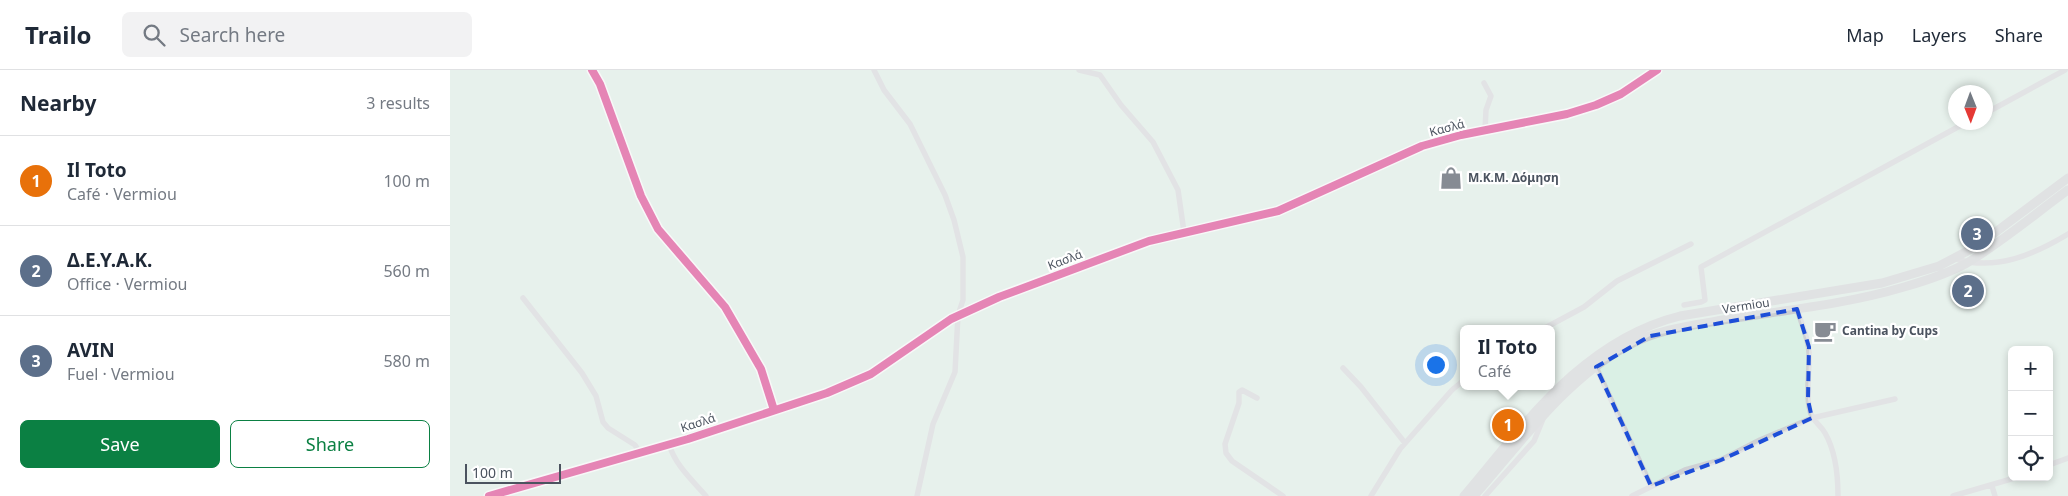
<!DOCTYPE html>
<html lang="en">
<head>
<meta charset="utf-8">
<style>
	body { margin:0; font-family:"Noto Sans",sans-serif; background:#f2f2f3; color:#1f2937 }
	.controls { position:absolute; right:15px; bottom:15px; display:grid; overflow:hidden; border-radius:8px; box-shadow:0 2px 8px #0003 }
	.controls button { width:45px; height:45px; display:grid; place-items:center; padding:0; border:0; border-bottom:1px solid #e0e1e3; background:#fff; color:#1f2937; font:25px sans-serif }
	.compass { position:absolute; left:1498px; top:15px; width:45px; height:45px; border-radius:50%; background:#fff; box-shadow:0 2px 8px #0003; rotate:179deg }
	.scale { position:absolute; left:15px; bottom:12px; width:96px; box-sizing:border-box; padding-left:5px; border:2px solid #4b535f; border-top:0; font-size:14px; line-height:18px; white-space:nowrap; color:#4b535f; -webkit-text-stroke:4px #fff; paint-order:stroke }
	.you { position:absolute; left:985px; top:294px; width:18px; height:18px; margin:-12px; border:4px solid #fff; border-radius:50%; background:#1a73e8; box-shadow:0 0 0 8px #1a73e833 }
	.badge { display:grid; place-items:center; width:32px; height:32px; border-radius:50%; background:#0b8043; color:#fff; font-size:16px; font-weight:700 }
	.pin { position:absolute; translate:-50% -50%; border:2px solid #fff; box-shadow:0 1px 5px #0006 }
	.popup { position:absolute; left:1010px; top:255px; width:95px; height:65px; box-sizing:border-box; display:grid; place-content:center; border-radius:8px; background:#fff; filter:drop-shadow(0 1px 4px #0005); font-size:16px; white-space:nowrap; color:#747a83 }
	.popup b { font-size:19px; color:#1f2937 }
	.popup::after { content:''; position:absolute; left:50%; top:100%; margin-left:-10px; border:10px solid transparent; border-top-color:#fff }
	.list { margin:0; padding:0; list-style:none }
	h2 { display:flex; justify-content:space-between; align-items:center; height:65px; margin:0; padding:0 20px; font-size:21px }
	h2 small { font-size:16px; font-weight:400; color:#747a83 }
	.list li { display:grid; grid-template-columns:32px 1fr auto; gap:15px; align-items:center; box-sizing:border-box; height:90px; padding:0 20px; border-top:1px solid #e0e1e3 }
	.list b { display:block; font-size:19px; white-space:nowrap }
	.list p { margin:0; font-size:16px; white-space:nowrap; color:#747a83 }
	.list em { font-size:16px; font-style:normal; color:#747a83 }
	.actions { display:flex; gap:10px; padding:15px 20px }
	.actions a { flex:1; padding:11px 0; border:1px solid #0b8043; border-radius:8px; text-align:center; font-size:18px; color:#0b8043 }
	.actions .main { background:#0b8043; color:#fff }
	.icon { flex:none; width:28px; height:28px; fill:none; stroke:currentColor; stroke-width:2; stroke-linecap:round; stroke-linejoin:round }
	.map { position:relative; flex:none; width:1618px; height:426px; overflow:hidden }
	header { display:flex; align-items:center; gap:30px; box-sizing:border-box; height:70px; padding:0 25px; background:#fff; border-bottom:1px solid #e0e1e3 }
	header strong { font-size:24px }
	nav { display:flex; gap:28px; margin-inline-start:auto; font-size:18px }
	.search { width:350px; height:45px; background:#f2f2f3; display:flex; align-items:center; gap:12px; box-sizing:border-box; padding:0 18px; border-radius:8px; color:#747a83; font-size:19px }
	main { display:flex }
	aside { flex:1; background:#fff }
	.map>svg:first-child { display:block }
	.green { fill:#daf0e5; fill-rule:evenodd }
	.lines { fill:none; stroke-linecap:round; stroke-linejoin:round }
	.minor { stroke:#cfd1d4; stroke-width:5.5 }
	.tertiary { stroke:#cfd1d4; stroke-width:7 }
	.primary { stroke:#cbced1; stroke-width:9 }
	.cycleway-casing { stroke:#fff; stroke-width:11 }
	.cycleway { stroke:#d6006c; stroke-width:8 }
	.marked { fill:none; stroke:#1d4ed8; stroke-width:4; stroke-dasharray:10 6; stroke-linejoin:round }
	.labels { text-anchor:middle; stroke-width:4.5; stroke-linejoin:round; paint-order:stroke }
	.street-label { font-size:12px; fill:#4b535f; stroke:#fff }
	.poi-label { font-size:12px; font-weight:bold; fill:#4b535f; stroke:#fff; text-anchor:start }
</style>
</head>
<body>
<header>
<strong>Trailo</strong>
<div class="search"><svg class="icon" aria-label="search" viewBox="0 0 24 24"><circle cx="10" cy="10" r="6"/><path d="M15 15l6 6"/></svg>Search here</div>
<nav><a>Map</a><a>Layers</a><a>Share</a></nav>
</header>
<main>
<aside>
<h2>Nearby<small>3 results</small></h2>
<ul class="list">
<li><span class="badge" style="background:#e8710a">1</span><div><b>Il Toto</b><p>Café · Vermiou</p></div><em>100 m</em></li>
<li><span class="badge" style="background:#5c6f8a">2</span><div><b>Δ.Ε.Υ.Α.Κ.</b><p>Office · Vermiou</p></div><em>560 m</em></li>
<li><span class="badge" style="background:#5c6f8a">3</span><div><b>AVIN</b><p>Fuel · Vermiou</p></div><em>580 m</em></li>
</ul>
<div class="actions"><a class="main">Save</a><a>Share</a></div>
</aside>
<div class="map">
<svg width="1618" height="426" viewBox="0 0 1618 426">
	<rect width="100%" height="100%" fill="#f3f3f3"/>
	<!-- green -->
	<path class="green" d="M 0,0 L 1618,0 L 1618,426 L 0,426 ZM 1506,22 L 1536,22 L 1536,52 L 1506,52 ZM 1014,259 L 1102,259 L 1102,316 L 1014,316 ZM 1562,280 L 1599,280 L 1599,407 L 1562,407 Z"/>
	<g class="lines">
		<!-- minor -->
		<path class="minor" d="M 142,0 L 150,14 L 191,126 L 208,159 L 275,237 L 311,299 L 324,340
			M 424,0 L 434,20 L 460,54 L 495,125 L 504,150 L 513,187 L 513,230 L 508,245 L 505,302 L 483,354 L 467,426
			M 629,0 L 650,5 L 671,35 L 703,72 L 728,120 L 734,162
			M 1034,13 L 1041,26 L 1036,40 L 1035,60
			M 1536,43 L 1615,0
			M 1506,189 C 1546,201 1583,185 1618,164
			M 73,228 L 132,303 L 146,326 L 153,352 L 158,358 L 185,375 L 190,383
			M 1234,235 L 1251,232 L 1255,230 L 1251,197 L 1517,52
			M 1347,239 C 1351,253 1359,269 1359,283 C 1360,303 1355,322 1360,341 C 1362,351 1370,354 1375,363 C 1386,382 1388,405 1388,426
			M 1093,259 L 1134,237 L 1167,211 L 1241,174
			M 1146,297 L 1201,416
			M 893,298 L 911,317 L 955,373
			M 807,328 L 792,320 L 789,322 L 789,333 L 775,374 L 776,383 L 782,391 L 833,426
			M 219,374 C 225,395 242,410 256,426
			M 1599,395 L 1618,388
			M 1542,416 L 1545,426
			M 921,426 L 950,379 L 1002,320 L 1014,310
			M 1035,426 L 1084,371 L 1093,349
			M 1182,426 L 1235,400 L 1271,390 L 1310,370 L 1362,348 L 1445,329
			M 1503,426 L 1568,407"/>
		<!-- tertiary -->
		<path class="tertiary" d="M 39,426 L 238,369 L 377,323 L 421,304 L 501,249 L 549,227 L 699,171 L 828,141 L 972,76 L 1011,65 L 1117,44 L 1146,35 L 1171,24 L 1207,0"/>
		<!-- primary -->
		<path class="primary" d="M 1014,426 C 1075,354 1133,270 1230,246 L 1432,213 L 1489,196 L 1527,176 L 1618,108
			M 1024,426 C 1070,374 1115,310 1177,276 C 1208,259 1245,255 1279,249 C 1337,240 1397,234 1454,217 C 1475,211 1497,204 1517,193 C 1552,172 1585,144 1618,120"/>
		<defs>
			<path id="cycleway" d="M 142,0 L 150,14 L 191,126 L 208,159 L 275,237 L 311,299 L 324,340
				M 39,426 L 238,369 L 377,323 L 421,304 L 501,249 L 549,227 L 699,171 L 828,141 L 972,76 L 1011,65 L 1117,44 L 1146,35 L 1171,24 L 1207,0"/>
		</defs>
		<!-- cycleway casing -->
		<use href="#cycleway" class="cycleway-casing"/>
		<!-- cycleway -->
		<use href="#cycleway" class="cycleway"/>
	</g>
	<!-- marked area -->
	<path d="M0 0H1618V426H0ZM 1347,239 L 1359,277 L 1358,330 L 1362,348 L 1271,390 L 1201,416 L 1146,297 L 1200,266 Z" fill="#f3f3f3" fill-opacity=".55" fill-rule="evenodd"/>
	<path class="marked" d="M 1347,239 L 1359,277 L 1358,330 L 1362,348 L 1271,390 L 1201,416 L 1146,297 L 1200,266 Z"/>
	<!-- icons -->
	<defs>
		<symbol id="shop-bare" viewBox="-9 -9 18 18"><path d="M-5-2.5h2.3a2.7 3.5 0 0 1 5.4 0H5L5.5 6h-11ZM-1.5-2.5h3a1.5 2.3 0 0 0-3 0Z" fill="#868b93" stroke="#fff" stroke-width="2.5" paint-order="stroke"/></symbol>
		<symbol id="cafe-bare" viewBox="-9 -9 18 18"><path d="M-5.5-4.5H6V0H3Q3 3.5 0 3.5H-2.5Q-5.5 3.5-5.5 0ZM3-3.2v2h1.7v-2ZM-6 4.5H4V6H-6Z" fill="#868b93" stroke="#fff" stroke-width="2.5" paint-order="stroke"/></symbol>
	</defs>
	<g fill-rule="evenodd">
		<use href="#shop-bare" x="985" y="92" width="32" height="32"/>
		<use href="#cafe-bare" x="1359" y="245" width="32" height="32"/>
	</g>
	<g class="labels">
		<!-- street labels -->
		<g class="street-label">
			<text transform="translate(997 58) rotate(-15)" y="4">Κασλά</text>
			<text transform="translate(615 190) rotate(-21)" y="4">Κασλά</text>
			<text transform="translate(1296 236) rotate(-9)" y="4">Vermiou</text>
			<text transform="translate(248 353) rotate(-18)" y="4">Κασλά</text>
		</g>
		<!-- poi labels -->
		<g class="poi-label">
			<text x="1018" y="112">Μ.Κ.Μ. Δόμηση</text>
			<text x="1392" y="265">Cantina by Cups</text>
		</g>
	</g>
</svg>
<div class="controls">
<button>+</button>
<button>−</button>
<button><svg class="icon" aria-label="locate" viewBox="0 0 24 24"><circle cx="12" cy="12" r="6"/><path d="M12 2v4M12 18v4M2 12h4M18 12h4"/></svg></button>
</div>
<svg class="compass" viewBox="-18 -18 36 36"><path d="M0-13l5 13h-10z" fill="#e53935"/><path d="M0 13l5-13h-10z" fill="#747a83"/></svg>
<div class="scale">100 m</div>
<div class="you"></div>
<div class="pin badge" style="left:1058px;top:355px;background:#e8710a">1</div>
<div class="popup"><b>Il Toto</b>Café</div>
<div class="pin badge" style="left:1518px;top:221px;background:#5c6f8a">2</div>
<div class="pin badge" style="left:1527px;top:164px;background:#5c6f8a">3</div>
</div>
</main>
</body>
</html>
